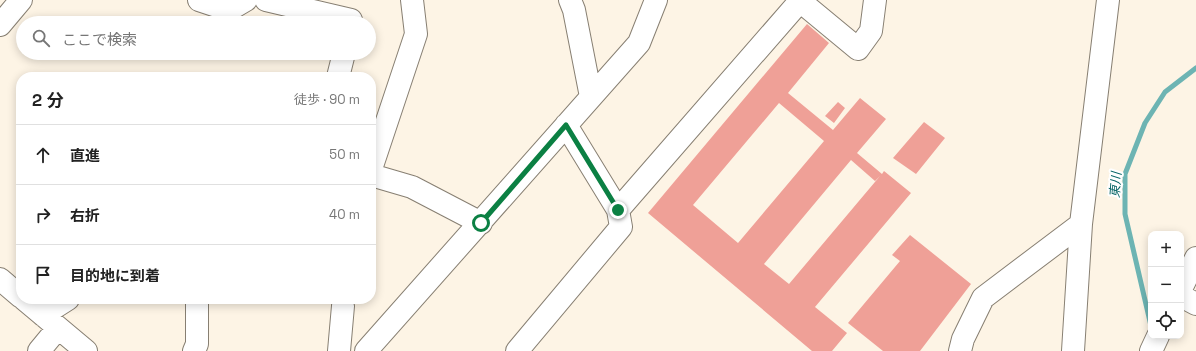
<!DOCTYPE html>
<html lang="ja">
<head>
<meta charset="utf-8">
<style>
	body { margin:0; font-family:"Space Grotesk","Noto Sans JP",sans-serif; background:#f2f2f2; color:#222 }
	.controls { position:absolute; right:12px; bottom:12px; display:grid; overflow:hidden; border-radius:8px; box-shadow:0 2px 10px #0003 }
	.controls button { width:36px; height:36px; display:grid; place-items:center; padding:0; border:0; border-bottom:1px solid #e0e0e0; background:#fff; color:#222; font:20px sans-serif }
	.stop { position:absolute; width:12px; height:12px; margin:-9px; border:3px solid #0b8043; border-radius:50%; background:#fff }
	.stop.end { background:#0b8043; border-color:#fff; box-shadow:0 1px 4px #0008 }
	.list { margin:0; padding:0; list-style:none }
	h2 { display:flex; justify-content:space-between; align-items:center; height:52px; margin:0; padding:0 16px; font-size:17px }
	h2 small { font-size:13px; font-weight:400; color:#767676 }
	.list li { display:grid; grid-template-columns:26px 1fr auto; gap:12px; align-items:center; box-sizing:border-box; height:60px; padding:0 16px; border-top:1px solid #e0e0e0 }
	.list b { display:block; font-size:15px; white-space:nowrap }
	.list em { font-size:13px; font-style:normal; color:#767676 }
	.icon { flex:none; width:22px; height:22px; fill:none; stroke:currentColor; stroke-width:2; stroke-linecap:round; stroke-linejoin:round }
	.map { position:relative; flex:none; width:1196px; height:351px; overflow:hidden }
	.search { position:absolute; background:#fff; box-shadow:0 2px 10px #0003; left:16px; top:16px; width:360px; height:44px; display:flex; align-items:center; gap:10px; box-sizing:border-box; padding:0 14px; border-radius:22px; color:#767676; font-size:15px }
	.panel { position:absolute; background:#fff; box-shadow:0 2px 10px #0003; left:16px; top:72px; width:360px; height:232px; border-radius:16px }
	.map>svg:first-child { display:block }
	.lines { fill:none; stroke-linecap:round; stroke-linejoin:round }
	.stream { stroke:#6db4b3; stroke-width:5 }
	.building { fill:#efa097; fill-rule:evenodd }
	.minor-casing { stroke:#877f72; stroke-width:24 }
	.minor { stroke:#fff; stroke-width:22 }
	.route { stroke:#0b8043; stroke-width:5 }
	.labels { text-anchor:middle; stroke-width:4; stroke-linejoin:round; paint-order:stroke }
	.water-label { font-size:13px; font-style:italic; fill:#046364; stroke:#fff }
</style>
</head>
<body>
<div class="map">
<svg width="1196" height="351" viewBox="0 0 1196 351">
	<rect width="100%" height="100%" fill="#fdf4e5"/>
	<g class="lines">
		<!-- stream -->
		<path class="stream" d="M 1151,326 L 1125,214 L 1125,174 L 1145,123 L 1165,92 L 1196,68"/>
	</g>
	<!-- building -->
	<path class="building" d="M 807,24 L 829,43 L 788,93 L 833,130 L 860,98 L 886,119 L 857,153 L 882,174 L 884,171 L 911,193 L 815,307 L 847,333 L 832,351 L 812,351 L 648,213 ZM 779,103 L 824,141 L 738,243 L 693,205 ZM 851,160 L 875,181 L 880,176 L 789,284 L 764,264 Z
		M 838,102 L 845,108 L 834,123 L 825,116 Z
		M 924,122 L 945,138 L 916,174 L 893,158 Z
		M 910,235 L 971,284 L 920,351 L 883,351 L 848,323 L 900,261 L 892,255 Z"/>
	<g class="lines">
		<defs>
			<path id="minor" d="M 199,0 L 229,10 L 246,0
				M 266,0 L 351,20 L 350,23
				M 570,0 L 574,10 L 591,97
				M 0,25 L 21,0
				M 338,77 L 344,53
				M 371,169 L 416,34 L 412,0
				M 371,175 L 412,187 L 481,223
				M 618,210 L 800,1 L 858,49 L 871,31 L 875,0
				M 0,279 L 21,297
				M 1181,289 L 1196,258
				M 1181,296 L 1196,304
				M 24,299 L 86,351
				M 43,315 L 68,299
				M 39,351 L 58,328
				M 194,351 L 197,344 L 197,299
				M 339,351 L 343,306
				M 366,351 L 639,43 L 656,0
				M 517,351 L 621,227 L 618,210 L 566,125
				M 960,351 L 963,339 L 983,298 L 1081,224
				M 1073,351 L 1081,224 L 1108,0
				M 1151,351 L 1158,336"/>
		</defs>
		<!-- minor casing -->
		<use href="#minor" class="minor-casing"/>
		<!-- minor -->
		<use href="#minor" class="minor"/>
	</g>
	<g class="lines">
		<!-- route -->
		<path class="route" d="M 481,223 L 566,125 L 618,210"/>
	</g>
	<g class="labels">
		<!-- water labels -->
		<g class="water-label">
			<text transform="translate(1115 185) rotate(-86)" y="5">東川</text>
		</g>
	</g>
</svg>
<div class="controls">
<button>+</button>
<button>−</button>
<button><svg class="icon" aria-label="locate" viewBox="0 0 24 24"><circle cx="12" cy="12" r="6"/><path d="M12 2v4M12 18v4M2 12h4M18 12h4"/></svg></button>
</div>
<div class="stop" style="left:481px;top:223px"></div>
<div class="stop end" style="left:618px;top:210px"></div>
<div class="search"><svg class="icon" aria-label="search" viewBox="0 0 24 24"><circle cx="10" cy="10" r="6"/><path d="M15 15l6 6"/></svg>ここで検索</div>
<section class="panel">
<h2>2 分<small>徒歩 · 90 m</small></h2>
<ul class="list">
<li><svg class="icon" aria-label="ahead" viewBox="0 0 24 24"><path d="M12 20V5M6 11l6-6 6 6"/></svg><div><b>直進</b></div><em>50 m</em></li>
<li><svg class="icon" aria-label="right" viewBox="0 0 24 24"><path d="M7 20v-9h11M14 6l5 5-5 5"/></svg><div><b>右折</b></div><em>40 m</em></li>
<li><svg class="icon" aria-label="arrive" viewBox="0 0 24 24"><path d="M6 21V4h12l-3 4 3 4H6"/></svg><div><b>目的地に到着</b></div></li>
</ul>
</section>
</div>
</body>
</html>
